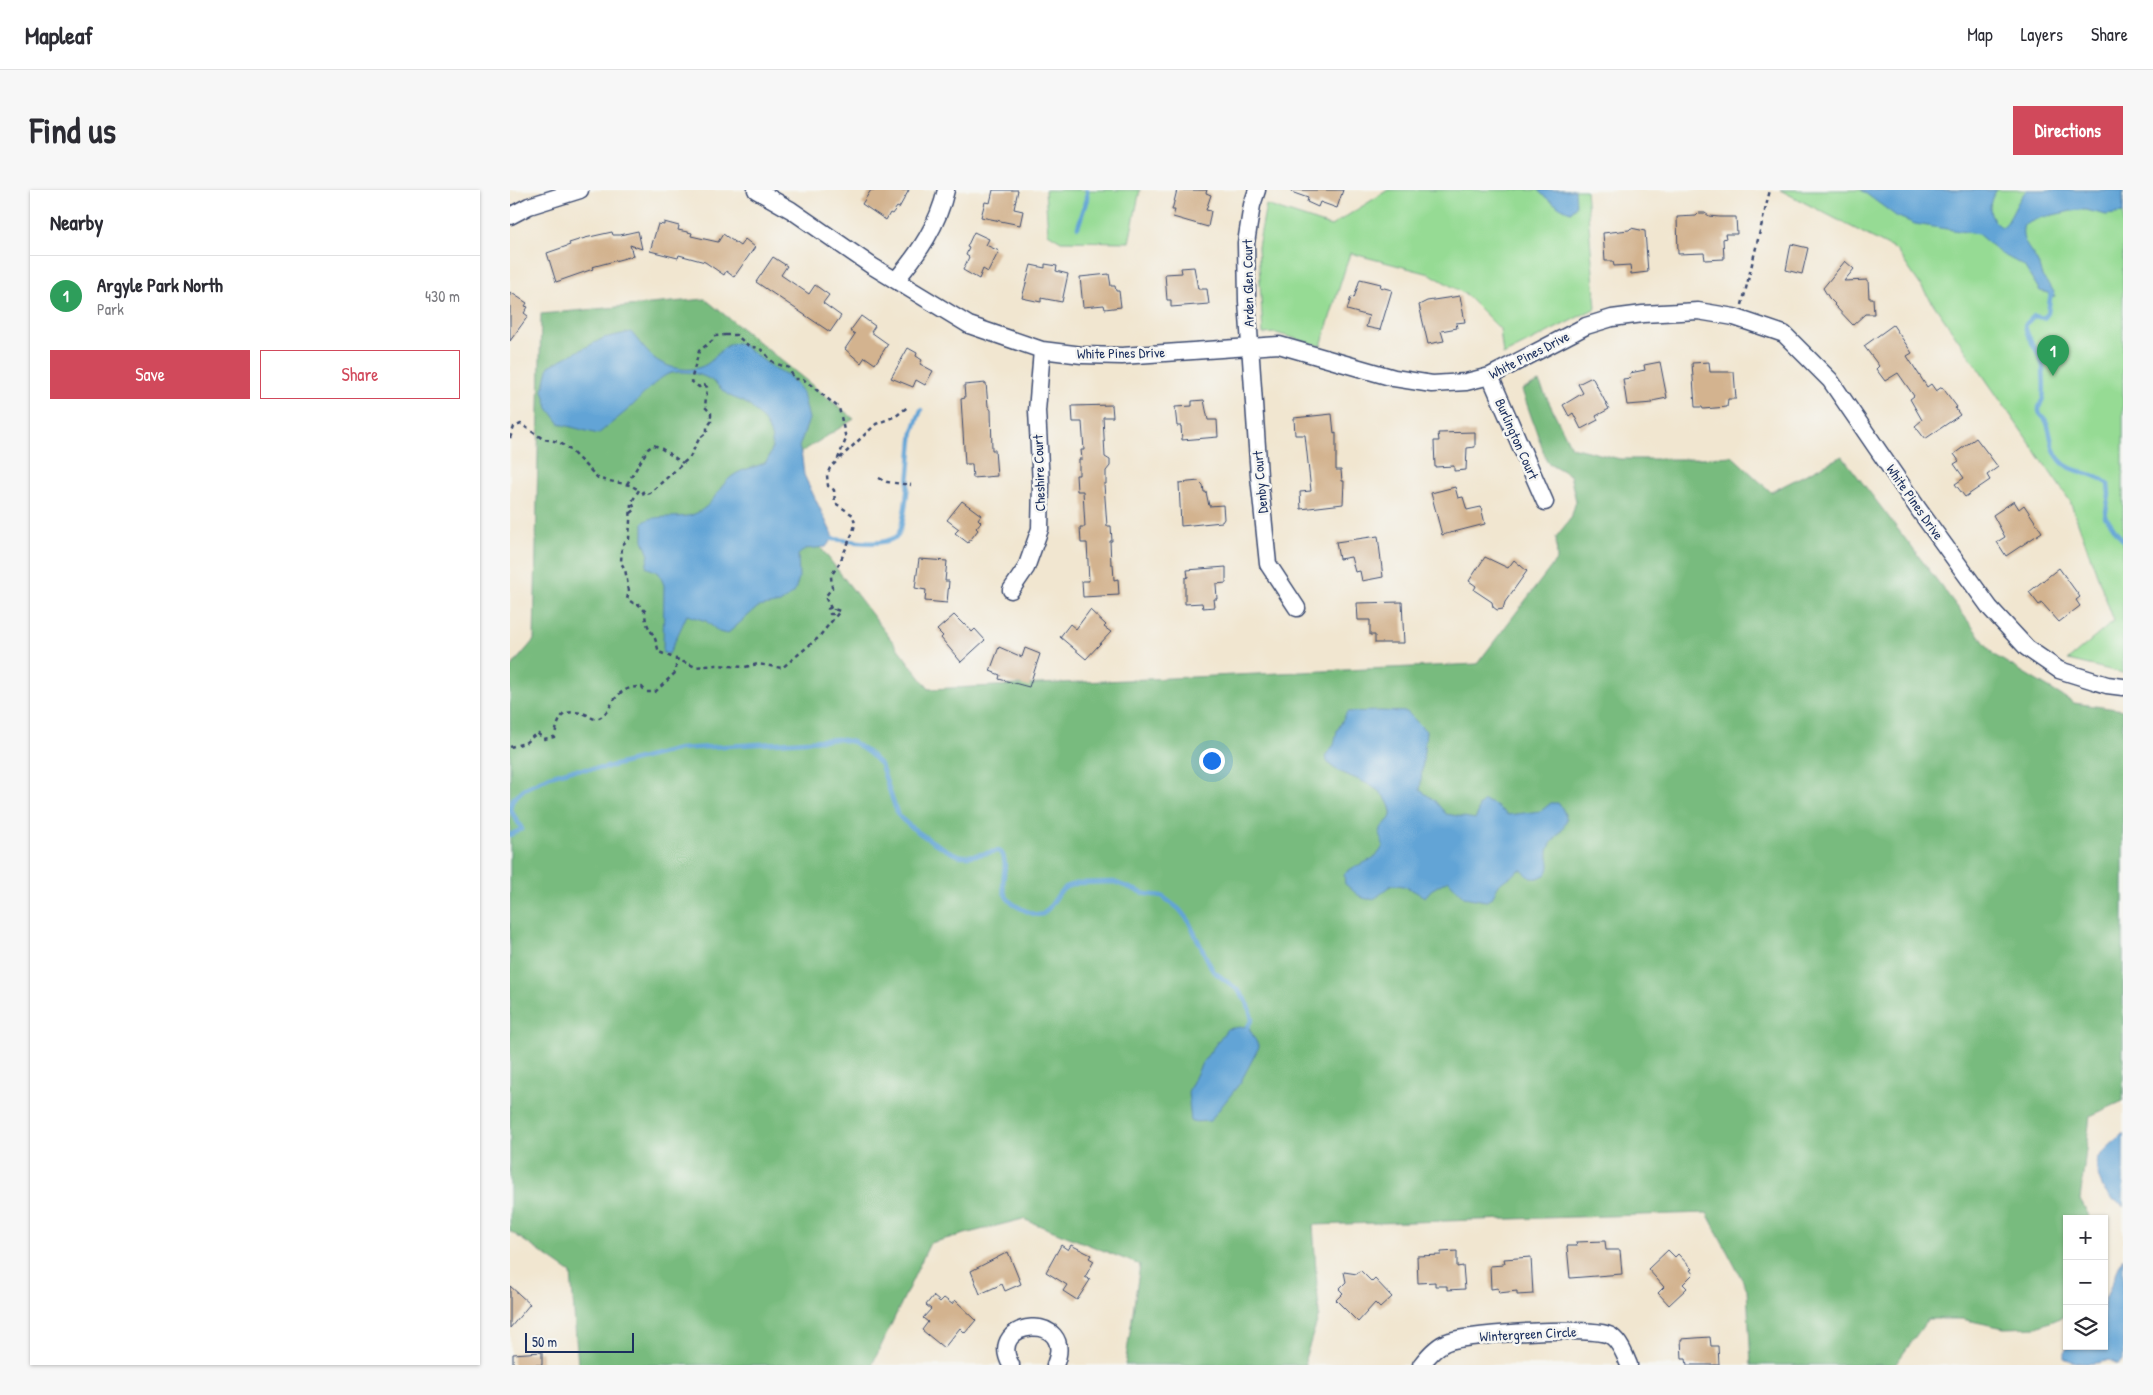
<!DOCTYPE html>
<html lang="en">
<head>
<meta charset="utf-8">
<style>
	body { margin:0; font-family:"Patrick Hand",sans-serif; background:#f7f7f7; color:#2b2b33 }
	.controls { position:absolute; right:15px; bottom:15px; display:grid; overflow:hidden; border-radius:0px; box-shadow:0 1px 4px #0004 }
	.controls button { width:45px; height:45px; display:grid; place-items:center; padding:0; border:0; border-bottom:1px solid #e1e1e2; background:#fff; color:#2b2b33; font:25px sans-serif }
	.scale { position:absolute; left:15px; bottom:12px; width:109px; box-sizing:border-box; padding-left:5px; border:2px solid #1b2f5e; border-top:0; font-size:14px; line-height:18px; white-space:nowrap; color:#1b2f5e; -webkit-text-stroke:4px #f6f6f2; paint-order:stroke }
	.you { position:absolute; left:701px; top:570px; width:18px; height:18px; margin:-12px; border:4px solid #fff; border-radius:50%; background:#1a73e8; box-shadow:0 0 0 8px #1a73e833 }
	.badge { display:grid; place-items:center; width:32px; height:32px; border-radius:50%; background:#d1495b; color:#fff; font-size:16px; font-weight:700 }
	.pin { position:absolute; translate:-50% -41px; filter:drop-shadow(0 1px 2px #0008) }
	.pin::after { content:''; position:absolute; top:26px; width:18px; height:15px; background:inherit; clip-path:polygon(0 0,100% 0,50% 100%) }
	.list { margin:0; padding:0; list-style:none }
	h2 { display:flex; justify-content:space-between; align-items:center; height:65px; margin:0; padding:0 20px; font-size:21px }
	h2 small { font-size:16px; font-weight:400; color:#7c7c81 }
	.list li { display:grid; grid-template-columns:32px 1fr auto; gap:15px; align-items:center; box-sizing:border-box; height:80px; padding:0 20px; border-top:1px solid #e1e1e2 }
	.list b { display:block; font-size:19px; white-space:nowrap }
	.list p { margin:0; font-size:16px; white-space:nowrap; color:#7c7c81 }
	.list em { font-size:16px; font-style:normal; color:#7c7c81 }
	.actions { display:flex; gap:10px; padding:15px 20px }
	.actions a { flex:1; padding:11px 0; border:1px solid #d1495b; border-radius:0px; text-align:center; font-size:18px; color:#d1495b }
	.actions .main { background:#d1495b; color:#fff }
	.icon { flex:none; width:28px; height:28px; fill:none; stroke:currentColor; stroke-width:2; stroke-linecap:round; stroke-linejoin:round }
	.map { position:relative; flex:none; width:1613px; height:1175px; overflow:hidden; border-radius:0px }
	header { display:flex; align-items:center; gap:30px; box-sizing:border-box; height:70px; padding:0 25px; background:#fff; border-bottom:1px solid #e1e1e2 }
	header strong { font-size:24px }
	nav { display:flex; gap:28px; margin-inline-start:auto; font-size:18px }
	.intro { display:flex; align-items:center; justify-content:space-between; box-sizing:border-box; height:120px; padding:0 30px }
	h1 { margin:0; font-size:35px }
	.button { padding:12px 22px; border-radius:0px; background:#d1495b; color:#fff; font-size:18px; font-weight:700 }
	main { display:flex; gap:30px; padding:0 30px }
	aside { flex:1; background:#fff; border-radius:0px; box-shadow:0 1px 4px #0004 }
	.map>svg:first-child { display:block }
	.green { fill:#96db94; stroke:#588579 }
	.forest { fill:#78bb7e; stroke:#4a756e }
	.water { fill:#62a4d6; stroke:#3e6a9a }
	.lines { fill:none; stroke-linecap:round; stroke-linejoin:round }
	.stream { stroke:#62a4d6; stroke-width:4.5 }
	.building { fill:#d3b38f }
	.minor-casing { stroke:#3b4a6f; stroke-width:19 }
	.path { stroke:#3b4a6f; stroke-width:2.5; stroke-dasharray:4 4; stroke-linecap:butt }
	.minor { stroke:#fff; stroke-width:16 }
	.labels { text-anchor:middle; stroke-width:5; stroke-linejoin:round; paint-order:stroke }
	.street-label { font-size:14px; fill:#1b2f5e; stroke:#f6f6f2 }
</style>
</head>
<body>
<header>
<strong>Mapleaf</strong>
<nav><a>Map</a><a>Layers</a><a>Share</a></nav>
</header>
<div class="intro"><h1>Find us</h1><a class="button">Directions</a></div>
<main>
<aside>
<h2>Nearby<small></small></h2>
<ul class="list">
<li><span class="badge" style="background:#2e9e5b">1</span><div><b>Argyle Park North</b><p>Park</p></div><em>430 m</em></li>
</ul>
<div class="actions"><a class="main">Save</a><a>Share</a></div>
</aside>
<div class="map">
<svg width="1613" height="1175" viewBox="0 0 1613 1175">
	<rect width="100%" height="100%" fill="#f6f6f2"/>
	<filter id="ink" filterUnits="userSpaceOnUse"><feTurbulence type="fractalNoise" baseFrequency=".02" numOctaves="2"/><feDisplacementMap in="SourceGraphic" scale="10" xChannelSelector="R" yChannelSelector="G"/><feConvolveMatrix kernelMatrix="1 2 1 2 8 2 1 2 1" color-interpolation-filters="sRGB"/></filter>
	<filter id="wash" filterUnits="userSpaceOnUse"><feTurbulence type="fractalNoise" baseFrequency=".0096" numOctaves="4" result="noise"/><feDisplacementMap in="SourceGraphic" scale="20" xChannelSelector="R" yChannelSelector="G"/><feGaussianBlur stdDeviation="1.12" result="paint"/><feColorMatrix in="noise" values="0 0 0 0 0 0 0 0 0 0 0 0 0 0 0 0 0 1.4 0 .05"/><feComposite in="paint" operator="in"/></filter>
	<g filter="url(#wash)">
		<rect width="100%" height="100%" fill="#f1e6d0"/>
		<!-- green -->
		<path class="green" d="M 535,0 L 630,0 L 619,52 L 551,51 L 538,43 Z
			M 878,0 L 1076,0 L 1086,118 L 993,165 L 990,139 L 955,104 L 920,84 L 840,63 L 811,156 L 766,143 L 753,144 L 748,57 L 756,15 L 821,36 Z
			M 1270,0 L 1613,0 L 1613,483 L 1558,470 L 1604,431 L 1560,311 L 1386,60 Z"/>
		<!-- forest -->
		<path class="forest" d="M 195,109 L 344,229 L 255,285 L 419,499 L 967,474 L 1047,369 L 1046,347 L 1061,328 L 1066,311 L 1060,285 L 1037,272 L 1012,200 L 1029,192 L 1061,257 L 1110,269 L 1177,269 L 1222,266 L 1261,302 L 1332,266 L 1484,465 L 1564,513 L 1613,520 L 1613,911 L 1580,926 L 1570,1010 L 1581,1029 L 1557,1029 L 1557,1125 L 1527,1137 L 1494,1138 L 1452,1129 L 1418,1129 L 1385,1175 L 1241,1175 L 1237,1099 L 1197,1023 L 803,1035 L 809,1125 L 795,1169 L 796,1175 L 615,1175 L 630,1075 L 513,1029 L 420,1053 L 362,1175 L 68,1175 L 61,1083 L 0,1041 L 0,478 L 24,450 L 31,124 Z"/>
		<!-- water -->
		<path class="water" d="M 1028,0 L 1065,0 L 1066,16 L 1061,22 C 1054,21 1032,6 1028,0 Z
			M 1351,0 L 1487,0 C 1477,12 1477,29 1492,37 C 1500,34 1506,10 1517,0 L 1613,0 L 1613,23 L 1596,25 L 1576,20 L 1566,20 L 1529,28 L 1514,35 C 1509,50 1520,59 1527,71 C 1530,76 1530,82 1532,86 C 1536,93 1544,98 1545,106 L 1540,107 L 1538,103 L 1530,101 L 1514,76 L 1490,63 L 1468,44 L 1405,34 L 1386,26 Z
			M 121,142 C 128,150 135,161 144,168 C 159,180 187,185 202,170 C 211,161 217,151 231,154 L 266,180 L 278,185 L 293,203 L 299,229 L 289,257 L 292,268 L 294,285 L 322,344 L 322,349 L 316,357 L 295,359 L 288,365 L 289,388 L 284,403 L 270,413 L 248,417 L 217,444 L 209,442 L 196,431 L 177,425 L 159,464 L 153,463 L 154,395 L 149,383 L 136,377 L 139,365 L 133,350 L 133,333 C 141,324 170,329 182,325 C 206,316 206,297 224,285 C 234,278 246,278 256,272 C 272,250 254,227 237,214 C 232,210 225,209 220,206 C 214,203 210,197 205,193 C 194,184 177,180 162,183 C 149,185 131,208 121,217 C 111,226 99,235 88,244 L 50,234 L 38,218 L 33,200 L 39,176 L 94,148 Z
			M 869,521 L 897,522 L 916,541 L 910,600 L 924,610 L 936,624 L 965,629 L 967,626 L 969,616 L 974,611 L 983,614 L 998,625 L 1031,621 L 1041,613 L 1048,613 L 1052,618 L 1057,629 C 1054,641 1039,652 1038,661 C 1037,671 1042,675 1036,684 C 1025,691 1020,689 1012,680 L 1008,680 C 1003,688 994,688 989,695 C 984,702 985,708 976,711 L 954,707 L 938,690 L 921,700 L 915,707 C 905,702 897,695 885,695 C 874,695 870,711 858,709 C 850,709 842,699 835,694 L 834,684 C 847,672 865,674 873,656 C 873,650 868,646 870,641 C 872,633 883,631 881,621 C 874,586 819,589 815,566 L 824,555 L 827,541 L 837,522 Z
			M 738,836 L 749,857 L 730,893 L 700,931 L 681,932 L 678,902 L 692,873 L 717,839 Z
			M 1613,943 L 1613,1017 C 1610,1011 1606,1012 1601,1008 C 1592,1002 1584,978 1587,968 Z
			M 1613,1067 L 1613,1170 L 1608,1174 L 1599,1170 C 1584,1175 1568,1175 1554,1168 L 1554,1162 L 1558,1156 L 1594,1156 L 1594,1112 Z"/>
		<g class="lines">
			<!-- stream -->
			<path class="stream" d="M 568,37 L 577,9 L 577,0
				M 1541,102 L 1538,123 L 1534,128 L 1524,126 L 1515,135 C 1517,151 1531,162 1533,177 C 1533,186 1535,200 1533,208 C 1532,212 1529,215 1529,219 C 1528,225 1534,226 1536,231 C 1542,243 1540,259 1550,270 C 1561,284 1585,281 1598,294 L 1599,305 L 1595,327 C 1603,333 1605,343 1613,350
				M 322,349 C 341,350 368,358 386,347 C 397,339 400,260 403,242 C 405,235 408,227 411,220
				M 0,618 L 3,609 L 14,599 L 40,586 L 61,580 L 94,578 L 169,559 L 328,549 L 343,552 L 360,564 L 371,575 L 387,623 C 394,635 439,664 452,666 C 463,667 476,663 487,661 L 491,662 C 504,681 476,703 514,720 C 521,723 526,726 533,724 L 539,718 L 550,702 L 556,697 L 568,693 L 604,692 L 636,704 L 652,706 L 669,719 L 678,730 L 703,781 L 728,800 L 737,812 L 742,829 L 738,836
				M 0,619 L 12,639 L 0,645"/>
		</g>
		<g id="blocks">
			<!-- building -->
			<path class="building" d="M 361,0 L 399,0 L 389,18 L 387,17 L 382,24 L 380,23 L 376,30 L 352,14 Z
				M 483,0 L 508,0 L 504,19 L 513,21 L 510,35 L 471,27 L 475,12 L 480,13 Z
				M 667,0 L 697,0 L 696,3 L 701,5 L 696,20 L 701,21 L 698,37 L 663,27 L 665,20 L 662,20 Z
				M 781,0 L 833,0 L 827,18 L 810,12 L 808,17 L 797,12 L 798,8 L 781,2 Z
				M 1189,23 L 1195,23 L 1199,26 L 1209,27 L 1226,27 L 1227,44 L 1215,44 L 1216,48 L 1213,49 L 1214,69 L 1195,70 L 1194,63 L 1168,64 L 1167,27 L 1186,26 Z
				M 154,32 L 169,36 L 168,40 L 182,43 L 181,46 L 208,52 L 213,44 L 230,56 L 235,49 L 245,57 L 224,87 L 216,81 L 214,85 L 195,72 L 169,65 L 168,68 L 140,61 L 148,34 L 154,35 Z
				M 1121,38 L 1135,41 L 1138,82 L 1121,84 L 1120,75 L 1104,76 L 1103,71 L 1095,71 L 1093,43 L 1119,40 Z
				M 128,41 L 132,59 L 120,55 L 123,66 L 82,77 L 83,79 L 46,92 L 37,63 L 60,55 L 59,53 L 75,48 L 102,42 L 103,45 L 110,45 Z
				M 464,42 L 479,49 L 476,55 L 489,61 L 478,82 L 473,79 L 469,89 L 453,80 L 459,67 L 456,65 L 459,58 L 457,57 Z
				M 1281,54 L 1298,58 L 1292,84 L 1276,80 Z
				M 263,67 L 277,76 L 271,85 L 299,104 L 305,95 L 319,105 L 313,113 L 331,126 L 320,142 L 246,92 Z
				M 1335,71 L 1344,79 L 1334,91 L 1358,90 L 1359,108 L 1363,108 L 1364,124 L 1355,124 L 1343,135 L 1324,115 L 1325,114 L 1319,108 L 1313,98 Z
				M 535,74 L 547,76 L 546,81 L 558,84 L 552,112 L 531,108 L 531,112 L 512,108 L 521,75 L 535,78 Z
				M 684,77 L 688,99 L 697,99 L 699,114 L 661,117 L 661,110 L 657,110 L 655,84 L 672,83 L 671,78 Z
				M 599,84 L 601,96 L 605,96 L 606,101 L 609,101 L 611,117 L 595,119 L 594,115 L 573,117 L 570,87 Z
				M 850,89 L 871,94 L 870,97 L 882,100 L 870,140 L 856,137 L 859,126 L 837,120 L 841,107 L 844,108 Z
				M 0,102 L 17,113 L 15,116 L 18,117 L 14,123 L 18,126 L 0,151 Z
				M 950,106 L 955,132 L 946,133 L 947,138 L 931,141 L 934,151 L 918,154 L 909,115 L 917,111 Z
				M 351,126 L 365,136 L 361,142 L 378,154 L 365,174 L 355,167 L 351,173 L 335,159 L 345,144 L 340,141 Z
				M 1383,135 L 1402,163 L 1397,166 L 1417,197 L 1421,194 L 1426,201 L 1432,197 L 1447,217 L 1445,218 L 1450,225 L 1415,249 L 1405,236 L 1412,230 L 1400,209 L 1404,206 L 1388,183 L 1375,191 L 1366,179 L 1369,176 L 1354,156 Z
				M 398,158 L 407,163 L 406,166 L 412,170 L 410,174 L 423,181 L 415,195 L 406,190 L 403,197 L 381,188 Z
				M 1150,172 L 1157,208 L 1142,211 L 1143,213 L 1117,215 L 1113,189 L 1121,188 L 1120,183 L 1135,180 L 1134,175 Z
				M 1199,172 L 1200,182 L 1224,182 L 1226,209 L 1218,209 L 1217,217 L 1193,219 L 1192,217 L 1185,217 L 1182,173 Z
				M 1082,187 L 1099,219 L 1086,226 L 1088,230 L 1071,239 L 1063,223 L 1059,226 L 1053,215 L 1073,203 L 1068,194 Z
				M 476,193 L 478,216 L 481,220 L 482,260 L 485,260 L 487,286 L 463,288 L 462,274 L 455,274 L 451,209 L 455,208 L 454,195 Z
				M 694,210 L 698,230 L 707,230 L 708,247 L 672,250 L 671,236 L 667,236 L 665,217 L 682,216 L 682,211 Z
				M 602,215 L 603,227 L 593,227 L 595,267 L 600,270 L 600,276 L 596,281 L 596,294 L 594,294 L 597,336 L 601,336 L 602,351 L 600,351 L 601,374 L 603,374 L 604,390 L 608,389 L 609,405 L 573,407 L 572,391 L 579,391 L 577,353 L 571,353 L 570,337 L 575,337 L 573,301 L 567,301 L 566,285 L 569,285 L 569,269 L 572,269 L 571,260 L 574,260 L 572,232 L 563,232 L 562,216 Z
				M 822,224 L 824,243 L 826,242 L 826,280 L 831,280 L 832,291 L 834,291 L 833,314 L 791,319 L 790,302 L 801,301 L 795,245 L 785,245 L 784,228 Z
				M 965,242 L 965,257 L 957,258 L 956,280 L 944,281 L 944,276 L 925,277 L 924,251 L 929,251 L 928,243 Z
				M 1466,248 L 1488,277 L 1477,285 L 1480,290 L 1455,307 L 1445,294 L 1454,288 L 1444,274 L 1449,271 L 1444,264 Z
				M 689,291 L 693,295 L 694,302 L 696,302 L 699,316 L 713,315 L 714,329 L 712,332 L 671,336 L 669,293 Z
				M 945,297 L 948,308 L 953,307 L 957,320 L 971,317 L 975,334 L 932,345 L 921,303 Z
				M 452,311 L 471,325 L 468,329 L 471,332 L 466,338 L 468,340 L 458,353 L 445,343 L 449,339 L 437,330 Z
				M 1504,311 L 1509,319 L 1514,315 L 1532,342 L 1496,366 L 1487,352 L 1495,347 L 1483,325 Z
				M 868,346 L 873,387 L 852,391 L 850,381 L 845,382 L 841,367 L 829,369 L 826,352 Z
				M 975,367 L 998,378 L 1004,370 L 1017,381 L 995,412 L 993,419 L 987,420 L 983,417 L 982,412 L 964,400 L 966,396 L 959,391 Z
				M 409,369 L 437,371 L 435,391 L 439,391 L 437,413 L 415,411 L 416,400 L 405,398 Z
				M 716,377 L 716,393 L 706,394 L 707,409 L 704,409 L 705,417 L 693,418 L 692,413 L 675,414 L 675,388 L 678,387 L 677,380 Z
				M 1549,378 L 1570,407 L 1566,410 L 1570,416 L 1549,432 L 1532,413 L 1529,415 L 1519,402 Z
				M 892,412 L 894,453 L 865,453 L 865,445 L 860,445 L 860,430 L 848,430 L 847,413 Z
				M 580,420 L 596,435 L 594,437 L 601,442 L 576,469 L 550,447 L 560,434 L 566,439 Z
				M 444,425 L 454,435 L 455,434 L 462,442 L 465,439 L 475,450 L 451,472 L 431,448 L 433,446 L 427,440 Z
				M 489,457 L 512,467 L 515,458 L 530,464 L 519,497 L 489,489 L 490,485 L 480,481 Z
				M 1095,1051 L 1096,1060 L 1110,1060 L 1112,1084 L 1060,1088 L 1057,1056 L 1067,1056 L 1066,1052 Z
				M 551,1055 L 558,1060 L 561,1055 L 581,1065 L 579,1068 L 584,1071 L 575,1087 L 580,1090 L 567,1110 L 553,1101 L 557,1095 L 536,1082 Z
				M 1158,1060 L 1165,1067 L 1168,1064 L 1182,1079 L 1180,1080 L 1183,1084 L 1173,1094 L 1177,1098 L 1159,1115 L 1148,1103 L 1154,1097 L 1138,1079 Z
				M 947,1061 L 947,1077 L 953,1076 L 955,1099 L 937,1100 L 937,1096 L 925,1096 L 925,1092 L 908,1093 L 907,1066 L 931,1065 L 931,1062 Z
				M 498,1062 L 511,1094 L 495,1101 L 492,1094 L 470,1104 L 461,1081 Z
				M 1021,1067 L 1023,1104 L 1007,1105 L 1007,1101 L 989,1103 L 988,1098 L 981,1099 L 980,1076 L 993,1075 L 993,1073 L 995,1073 L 994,1069 Z
				M 850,1080 L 862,1092 L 865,1089 L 882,1107 L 870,1118 L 865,1113 L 848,1132 L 826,1110 L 833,1103 L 829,1099 L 836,1092 L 834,1082 L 847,1084 Z
				M 0,1096 L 20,1114 L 0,1138 Z
				M 423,1106 L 430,1112 L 434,1108 L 442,1114 L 445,1110 L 466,1130 L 455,1143 L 450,1138 L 434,1158 L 412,1140 L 418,1132 L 413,1128 L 421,1119 L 416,1115 Z
				M 1200,1147 L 1201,1156 L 1208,1156 L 1209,1175 L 1177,1175 L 1176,1169 L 1172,1169 L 1171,1149 Z
				M 32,1162 L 32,1175 L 3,1175 L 3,1164 Z"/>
		</g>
	</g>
	<g filter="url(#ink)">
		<use href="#blocks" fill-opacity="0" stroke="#3b4a6f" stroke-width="1"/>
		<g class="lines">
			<defs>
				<path id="minor" d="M 246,0 L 281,20 L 362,76 L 459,135 L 532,160 L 572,165 L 612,166 L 769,155 L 884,188 L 922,194 L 956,192 L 980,186 L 1076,136 L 1102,128 L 1133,124 L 1188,121 L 1224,127 L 1274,144 L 1320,190 L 1409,320 L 1480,418 L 1517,458 L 1549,480 L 1597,495 L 1613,497
					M 747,0 L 742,15 L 736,53 L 737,111 L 749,286 L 758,374 L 787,418
					M 0,26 L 19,16 L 70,0
					M 386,90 C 409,63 428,35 436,0
					M 980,186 L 1035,312
					M 501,400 L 516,378 L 530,339 L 531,294 L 527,221 L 532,160
					M 501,1175 C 475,1129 567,1121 545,1175
					M 911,1175 C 918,1166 928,1154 940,1151 C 961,1144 1084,1135 1101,1146 C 1110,1152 1115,1165 1119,1175"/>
			</defs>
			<!-- minor casing -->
			<use href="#minor" class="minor-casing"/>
			<!-- path -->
			<path class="path" d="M 1232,115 L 1260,0
				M 215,145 L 226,145 L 240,157 C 253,156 255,165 263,172 C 268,175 274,176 279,178 L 284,189 L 293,189 L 329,218 L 336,249 L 327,271 L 320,278 L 317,285 L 318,296 L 324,300 L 325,313 L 343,325 L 345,334 L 343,342 L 330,372 L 321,386 L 322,398 L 315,407 L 321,418 L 330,421 L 308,448 L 272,478 L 248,474 L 235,477 L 206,475 L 186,477 L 149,462 C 147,457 146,448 142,443 C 137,435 135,431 135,421 L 127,413 L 123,413 L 117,409 L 119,401 L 115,379 L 111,373 L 112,355 L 119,349 L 121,313 L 129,300 L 132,300 L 134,305 L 140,303 L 180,267 L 189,249 L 197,242 L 197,237 L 201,232 L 201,223 L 195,217 L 197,197 L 194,195 L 189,197 L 181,191 L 189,161 L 203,150 L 205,146 Z
				M 0,248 L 4,237 L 11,234 L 33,249 L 49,252 L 59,259 L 89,289 L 120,295 L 129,300
				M 330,268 L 366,234 L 386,226 L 399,216
				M 369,288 L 377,292 L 401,295
				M 117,294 L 138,259 L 143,255 L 149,257 L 173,273
				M 121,323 L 125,320 L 122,312
				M 321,417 L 318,419 L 320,424 L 323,424 L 324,419
				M 0,557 L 15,553 L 27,543 L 34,549 L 44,547 C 46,541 48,530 53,525 C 56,521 71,522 75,524 C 81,526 83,531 89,528 C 104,521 101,496 132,497 L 136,502 L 145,502 L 166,482 L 166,468"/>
			<!-- minor -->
			<use href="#minor" class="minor"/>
		</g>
	</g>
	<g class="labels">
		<!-- street labels -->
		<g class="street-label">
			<text transform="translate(738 93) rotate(-91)" y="5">Arden Glen Court</text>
			<text transform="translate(611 163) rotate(-1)" y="5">White Pines Drive</text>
			<text transform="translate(1019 165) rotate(-27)" y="5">White Pines Drive</text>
			<text transform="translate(1007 249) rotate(66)" y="5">Burlington Court</text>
			<text transform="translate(529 283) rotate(-92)" y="5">Cheshire Court</text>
			<text transform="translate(750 292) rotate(-95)" y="5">Denby Court</text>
			<text transform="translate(1405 312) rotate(55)" y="5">White Pines Drive</text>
			<text transform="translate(1018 1144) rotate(-3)" y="5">Wintergreen Circle</text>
		</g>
	</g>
</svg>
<div class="controls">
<button>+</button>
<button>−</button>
<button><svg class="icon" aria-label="layers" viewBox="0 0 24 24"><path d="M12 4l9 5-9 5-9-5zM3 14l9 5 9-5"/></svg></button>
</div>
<div class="scale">50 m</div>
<div class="you"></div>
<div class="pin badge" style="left:1543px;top:186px;background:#2e9e5b">1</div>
</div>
</main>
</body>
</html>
